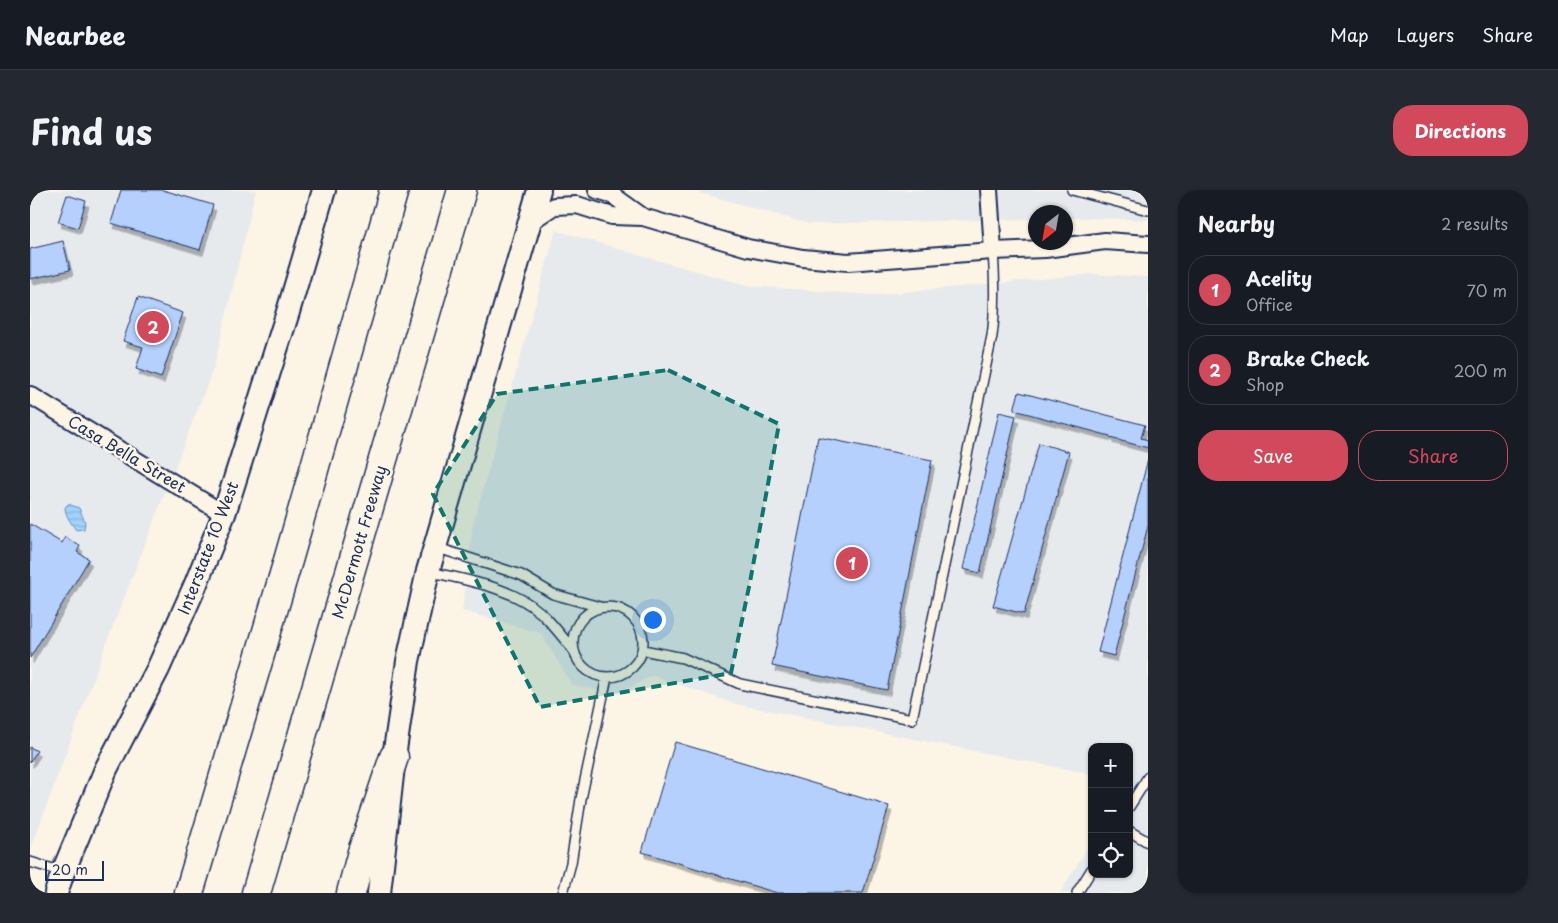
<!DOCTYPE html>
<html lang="en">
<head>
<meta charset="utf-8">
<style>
	body { margin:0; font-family:"Playpen Sans",sans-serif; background:#242831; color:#f1f3f6 }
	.controls { position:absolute; right:15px; bottom:15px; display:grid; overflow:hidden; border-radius:10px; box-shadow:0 1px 4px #0004 }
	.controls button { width:45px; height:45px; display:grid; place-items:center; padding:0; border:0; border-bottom:1px solid #363941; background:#171b24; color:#f1f3f6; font:25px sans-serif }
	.compass { position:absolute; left:998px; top:15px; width:45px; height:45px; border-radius:50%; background:#171b24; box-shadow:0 1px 4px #0004; rotate:211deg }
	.scale { position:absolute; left:15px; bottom:12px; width:59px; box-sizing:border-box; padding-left:5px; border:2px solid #1b2f5e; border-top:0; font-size:14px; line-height:18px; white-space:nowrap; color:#1b2f5e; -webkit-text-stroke:4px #fcf5e5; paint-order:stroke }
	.you { position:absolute; left:622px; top:429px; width:18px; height:18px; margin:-12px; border:4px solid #fff; border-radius:50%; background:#1a73e8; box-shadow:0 0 0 8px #1a73e833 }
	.badge { display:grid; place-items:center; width:32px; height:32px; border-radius:50%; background:#d1495b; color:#fff; font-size:16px; font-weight:700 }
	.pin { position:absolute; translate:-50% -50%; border:2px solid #fff; box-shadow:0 1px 5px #0006 }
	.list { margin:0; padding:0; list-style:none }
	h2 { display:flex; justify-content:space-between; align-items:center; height:65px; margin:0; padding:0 20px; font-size:21px }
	h2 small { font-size:16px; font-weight:400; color:#9ea1a6 }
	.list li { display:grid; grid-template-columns:32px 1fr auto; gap:15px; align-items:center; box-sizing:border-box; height:70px; margin:0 10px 10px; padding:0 10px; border:1px solid #363941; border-radius:20px }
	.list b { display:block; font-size:19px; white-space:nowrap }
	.list p { margin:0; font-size:16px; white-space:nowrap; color:#9ea1a6 }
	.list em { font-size:16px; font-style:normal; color:#9ea1a6 }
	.actions { display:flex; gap:10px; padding:15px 20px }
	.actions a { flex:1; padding:11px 0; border:1px solid #d1495b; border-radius:20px; text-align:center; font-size:18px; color:#d1495b }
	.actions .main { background:#d1495b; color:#fff }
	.icon { flex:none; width:28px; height:28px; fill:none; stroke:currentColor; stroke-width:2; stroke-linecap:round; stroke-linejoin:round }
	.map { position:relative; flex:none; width:1118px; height:703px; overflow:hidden; border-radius:20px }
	header { display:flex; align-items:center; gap:30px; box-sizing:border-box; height:70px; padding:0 25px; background:#171b24; border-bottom:1px solid #363941 }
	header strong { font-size:24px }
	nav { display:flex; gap:28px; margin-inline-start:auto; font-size:18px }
	.intro { display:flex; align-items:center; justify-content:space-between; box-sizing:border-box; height:120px; padding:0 30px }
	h1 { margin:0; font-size:35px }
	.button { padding:12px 22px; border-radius:20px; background:#d1495b; color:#fff; font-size:18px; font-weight:700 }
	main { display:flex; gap:30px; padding:0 30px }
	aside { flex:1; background:#171b24; border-radius:20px; box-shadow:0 1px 4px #0004 }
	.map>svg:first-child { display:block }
	.built { fill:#e7eaec }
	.water { fill:url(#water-rules); stroke:#6a91bd }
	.building { fill:#b5d0fd; stroke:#1b2f5e; filter:url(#shadow) }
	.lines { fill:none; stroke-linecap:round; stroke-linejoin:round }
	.service-casing { stroke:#1b2f5e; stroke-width:12 }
	.minor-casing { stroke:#1b2f5e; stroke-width:20 }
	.secondary-casing { stroke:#1b2f5e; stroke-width:26 }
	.motorway-casing { stroke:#1b2f5e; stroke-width:31 }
	.service { stroke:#fcf5e5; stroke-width:9 }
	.minor { stroke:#fcf5e5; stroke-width:16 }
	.secondary { stroke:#fcf5e5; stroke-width:22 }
	.motorway { stroke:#fcf5e5; stroke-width:28 }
	.marked { fill:#0f766e; fill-opacity:0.2; stroke:#0f766e; stroke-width:4; stroke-dasharray:10 6; stroke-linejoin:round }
	.labels { text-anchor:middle; stroke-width:5; stroke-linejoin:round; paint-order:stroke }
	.street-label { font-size:16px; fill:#1b2f5e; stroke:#fcf5e5 }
</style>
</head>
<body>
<header>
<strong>Nearbee</strong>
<nav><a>Map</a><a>Layers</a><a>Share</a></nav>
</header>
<div class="intro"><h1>Find us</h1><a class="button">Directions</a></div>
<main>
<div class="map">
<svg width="1118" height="703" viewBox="0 0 1118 703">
	<defs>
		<pattern id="water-rules" width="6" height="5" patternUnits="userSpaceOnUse" patternTransform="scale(1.25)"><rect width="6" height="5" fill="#9fd2fc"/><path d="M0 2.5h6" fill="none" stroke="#88b5da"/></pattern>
		<filter id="shadow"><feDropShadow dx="3" dy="5.5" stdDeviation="0" flood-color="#0004"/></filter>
	</defs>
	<rect width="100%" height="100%" fill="#fcf5e5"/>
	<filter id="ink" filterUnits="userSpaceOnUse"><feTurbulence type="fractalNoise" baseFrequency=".02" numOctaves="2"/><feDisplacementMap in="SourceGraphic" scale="10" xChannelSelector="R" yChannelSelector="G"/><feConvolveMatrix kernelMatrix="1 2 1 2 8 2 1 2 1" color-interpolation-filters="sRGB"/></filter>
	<g filter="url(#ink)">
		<!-- built -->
		<path class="built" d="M 0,0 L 226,0 L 184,177 L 77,452 L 0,661 Z
			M 660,0 L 1118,0 L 1118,30 L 1059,28 L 1036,28 L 1036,22 L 1006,22 L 1005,29 L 779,34 Z
			M 526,40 L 616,67 L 721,96 L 843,105 L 1062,84 L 1118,87 L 1118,703 L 1030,703 L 1062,650 L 1062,684 L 1099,684 L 1099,557 L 1062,557 L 1062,584 L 705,514 L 622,485 L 589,504 L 542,495 L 511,443 L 432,421 L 443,335 Z"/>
		<!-- water -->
		<path class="water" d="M 38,314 L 49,318 L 55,332 L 54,339 L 46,340 C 41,333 35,325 35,317 Z"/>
		<!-- building -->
		<path class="building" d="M 91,0 L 133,0 L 183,15 L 170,60 L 81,33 Z
			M 37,5 L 56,11 L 48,38 L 28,32 Z
			M 33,51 L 40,80 L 0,89 L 0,59 Z
			M 108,107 L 153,123 L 131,188 L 106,179 L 113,157 L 93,151 Z
			M 989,202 L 1115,235 L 1111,248 L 1118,250 L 1118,258 L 1080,248 L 1080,246 L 984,220 Z
			M 969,222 L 986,226 L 950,383 L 933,379 Z
			M 788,247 L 902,270 L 857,500 L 742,476 Z
			M 1009,253 L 1039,262 L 994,424 L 963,416 Z
			M 1118,269 L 1118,336 L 1084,466 L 1068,462 Z
			M 0,334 L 32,353 L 35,347 L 50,356 L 47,362 L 59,369 L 0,468 Z
			M 645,552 L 859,616 L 833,703 L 747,703 L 612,662 Z
			M 0,557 L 7,561 L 0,572 Z"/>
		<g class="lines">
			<defs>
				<path id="service" d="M 1042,0 L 1118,20
					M 405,357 L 491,385 L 523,404 L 570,417
					M 398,381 C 436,391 480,396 511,423 C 523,434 533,448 544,461
					M543 452a35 35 0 1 1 70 0a35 35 0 1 1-70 0Z
					M 613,460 L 653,468 L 710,494 L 882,529 L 962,146 C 966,117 965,90 963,61
					M 1099,617 L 1118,587
					M 1099,641 L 1118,652
					M 0,672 L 33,682
					M 533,703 L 541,673 L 551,609 L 577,487
					M 1047,703 L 1062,679"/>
				<path id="minor" d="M 567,0 L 581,4 L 613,27
					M 959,0 L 963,61
					M 500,32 L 524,16 L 547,15 L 582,26 L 613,27 L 718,58 L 773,68 L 818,72 L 963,61 L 1015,59 L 1075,51 L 1118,54
					M 0,205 L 194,324"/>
				<path id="secondary" d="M 26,703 L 33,682 L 76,579 L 128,479 L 165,396 L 194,324 L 258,122 L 294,0
					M 349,703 L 364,567 L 378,471 L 398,381 L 509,0"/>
				<path id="motorway" d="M 159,703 L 257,374 L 364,0
					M 226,703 L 432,0
					M 321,703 L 332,662 L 364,567"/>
			</defs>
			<!-- service casing -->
			<use href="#service" class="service-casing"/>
			<!-- minor casing -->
			<use href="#minor" class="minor-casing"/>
			<!-- secondary casing -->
			<use href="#secondary" class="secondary-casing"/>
			<!-- motorway casing -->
			<use href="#motorway" class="motorway-casing"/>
			<!-- service -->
			<use href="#service" class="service"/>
			<!-- minor -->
			<use href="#minor" class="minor"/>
			<!-- secondary -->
			<use href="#secondary" class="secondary"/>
			<!-- motorway -->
			<use href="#motorway" class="motorway"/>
		</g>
	</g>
	<!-- marked area -->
	<path class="marked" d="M 638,180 L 749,234 L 720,392 L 701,483 L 510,517 L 403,304 L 467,204 Z"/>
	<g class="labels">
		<!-- street labels -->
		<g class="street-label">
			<text transform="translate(97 264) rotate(31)" y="6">Casa Bella Street</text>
			<text transform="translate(329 352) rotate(-74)" y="6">McDermott Freeway</text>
			<text transform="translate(178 358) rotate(-69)" y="6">Interstate 10 West</text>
		</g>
	</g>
</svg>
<div class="controls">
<button>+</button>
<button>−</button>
<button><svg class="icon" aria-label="locate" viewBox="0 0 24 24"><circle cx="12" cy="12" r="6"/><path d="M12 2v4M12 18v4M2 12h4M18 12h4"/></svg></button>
</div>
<svg class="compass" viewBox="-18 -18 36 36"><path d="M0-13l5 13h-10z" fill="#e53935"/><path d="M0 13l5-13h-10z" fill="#9ea1a6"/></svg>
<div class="scale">20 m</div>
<div class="you"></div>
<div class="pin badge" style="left:822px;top:373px">1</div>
<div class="pin badge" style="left:123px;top:137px">2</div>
</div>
<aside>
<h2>Nearby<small>2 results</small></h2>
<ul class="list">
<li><span class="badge">1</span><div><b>Acelity</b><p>Office</p></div><em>70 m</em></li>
<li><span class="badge">2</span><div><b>Brake Check</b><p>Shop</p></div><em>200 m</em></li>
</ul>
<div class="actions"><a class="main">Save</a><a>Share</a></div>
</aside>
</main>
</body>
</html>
